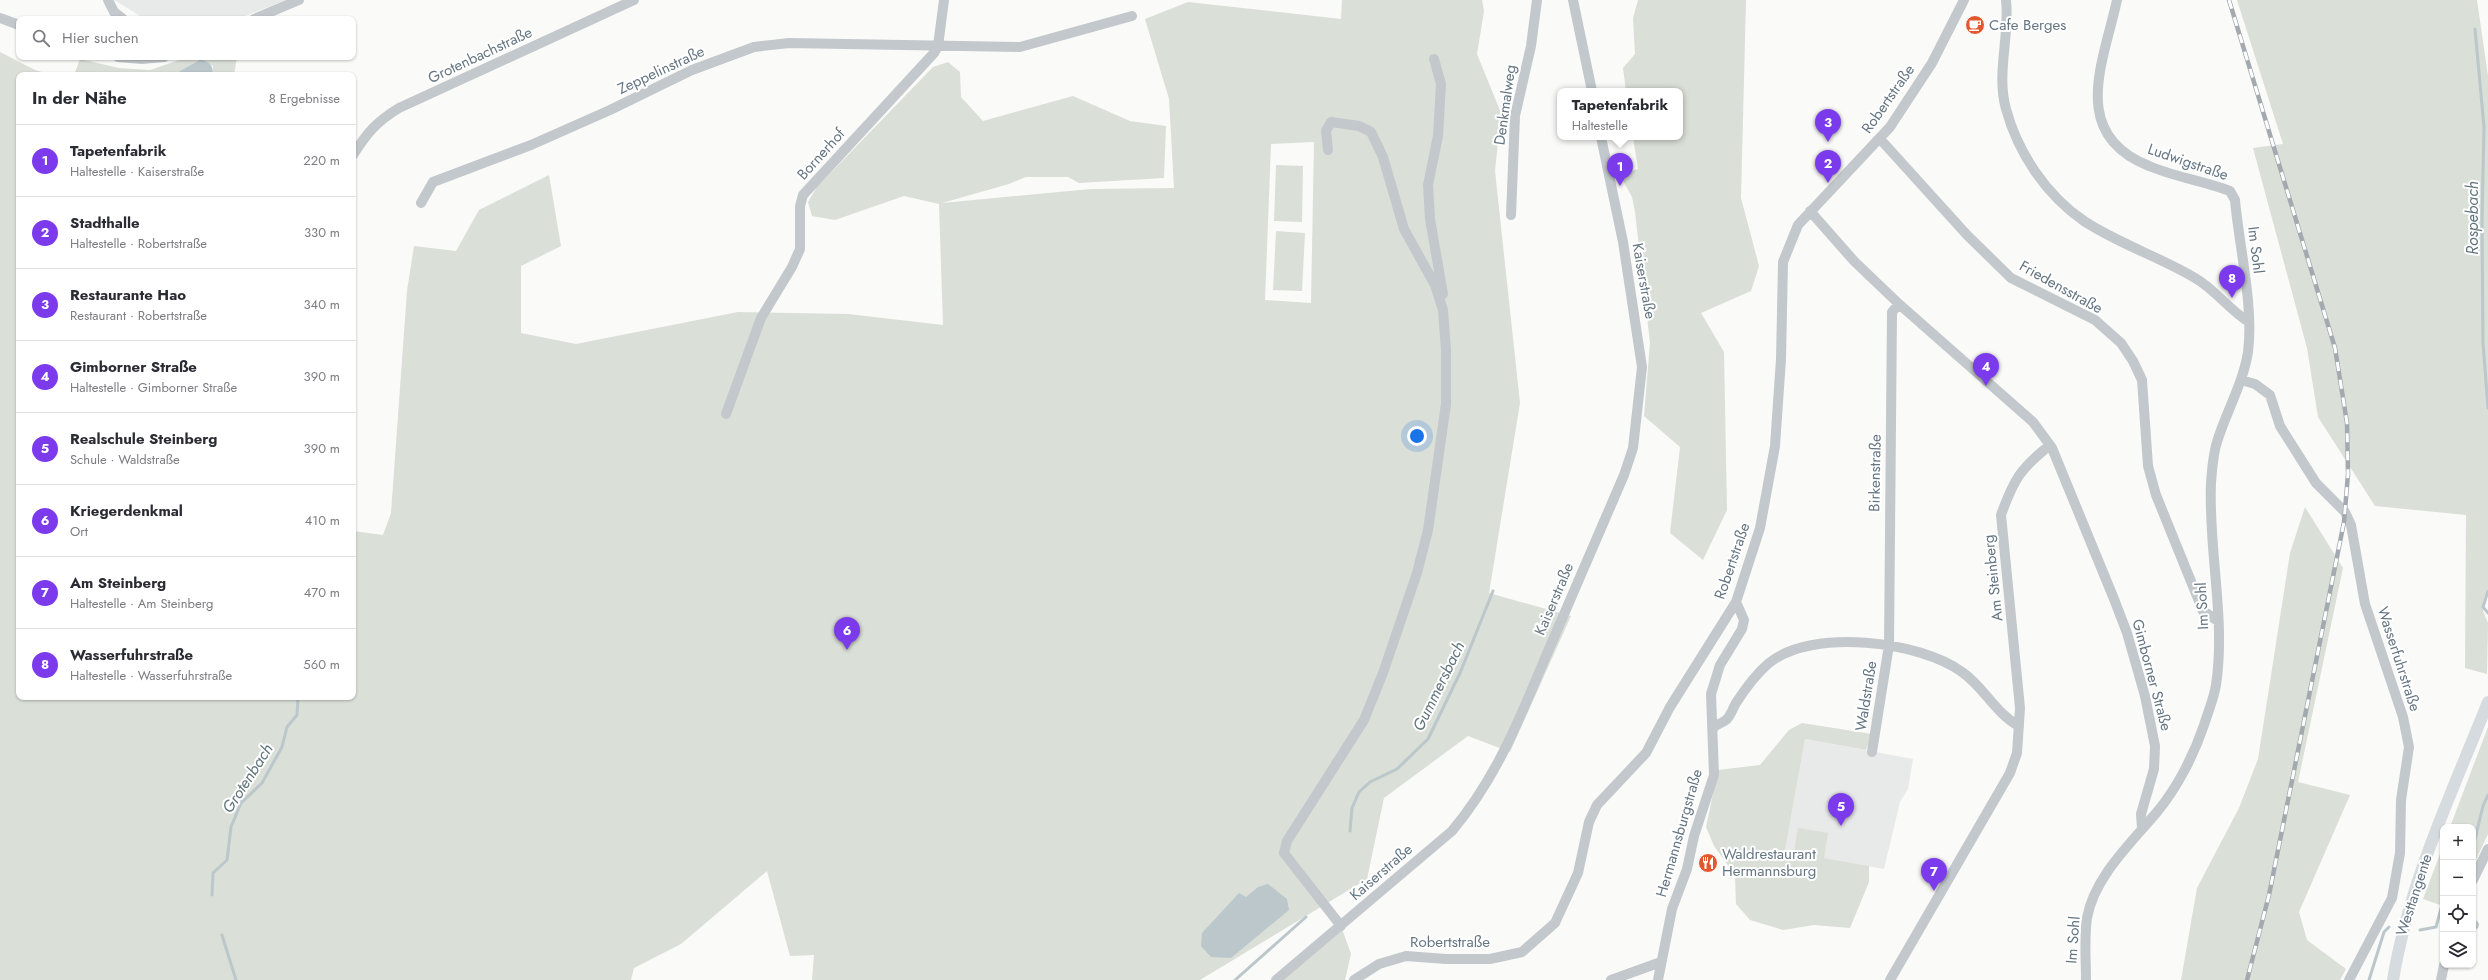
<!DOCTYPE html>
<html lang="de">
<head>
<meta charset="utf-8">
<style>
	body { margin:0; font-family:Jost,sans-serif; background:#f2f2f3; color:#2b2b33 }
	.controls { position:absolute; right:12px; bottom:12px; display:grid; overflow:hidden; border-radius:8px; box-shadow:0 1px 3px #0004 }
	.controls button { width:36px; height:36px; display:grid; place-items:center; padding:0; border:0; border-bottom:1px solid #e1e1e2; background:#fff; color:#2b2b33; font:20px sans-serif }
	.you { position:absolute; left:1417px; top:436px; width:14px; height:14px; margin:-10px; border:3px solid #fff; border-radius:50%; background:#1a73e8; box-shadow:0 0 0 6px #1a73e833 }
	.badge { display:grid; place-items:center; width:26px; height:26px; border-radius:50%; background:#7c3aed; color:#fff; font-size:13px; font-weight:700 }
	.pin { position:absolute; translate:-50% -33px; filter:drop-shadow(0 1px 2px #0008) }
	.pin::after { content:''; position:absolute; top:21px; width:14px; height:12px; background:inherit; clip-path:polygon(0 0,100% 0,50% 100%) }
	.popup { position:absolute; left:1557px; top:88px; width:126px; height:52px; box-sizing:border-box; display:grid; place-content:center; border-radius:8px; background:#fff; filter:drop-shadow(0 1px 3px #0005); font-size:13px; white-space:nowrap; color:#7c7c81 }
	.popup b { font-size:15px; color:#2b2b33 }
	.popup::after { content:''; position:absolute; left:50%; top:100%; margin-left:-8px; border:8px solid transparent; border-top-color:#fff }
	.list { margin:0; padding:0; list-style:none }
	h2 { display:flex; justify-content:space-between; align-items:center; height:52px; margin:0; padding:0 16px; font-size:17px }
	h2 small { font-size:13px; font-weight:400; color:#7c7c81 }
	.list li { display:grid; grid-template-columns:26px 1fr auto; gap:12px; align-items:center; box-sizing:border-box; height:72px; padding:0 16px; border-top:1px solid #e1e1e2 }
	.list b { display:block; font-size:15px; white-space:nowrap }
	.list p { margin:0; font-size:13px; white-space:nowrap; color:#7c7c81 }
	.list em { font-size:13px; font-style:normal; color:#7c7c81 }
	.icon { flex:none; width:22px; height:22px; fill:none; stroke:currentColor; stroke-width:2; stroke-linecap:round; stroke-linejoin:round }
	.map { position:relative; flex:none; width:2488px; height:980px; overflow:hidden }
	.search { position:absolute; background:#fff; box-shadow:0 1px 3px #0004; left:16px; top:16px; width:340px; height:44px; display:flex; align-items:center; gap:10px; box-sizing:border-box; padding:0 14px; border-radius:8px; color:#7c7c81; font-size:15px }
	.panel { position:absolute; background:#fff; box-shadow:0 1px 3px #0004; left:16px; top:72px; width:340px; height:628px; border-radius:8px }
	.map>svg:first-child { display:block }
	.built { fill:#e8e9e9 }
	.green { fill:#dadfd7; fill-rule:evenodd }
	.water { fill:#bbc7cb }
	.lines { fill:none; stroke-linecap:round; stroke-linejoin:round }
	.stream { stroke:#bbc7cb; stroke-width:3 }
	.minor { stroke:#c3c8cc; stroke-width:10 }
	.major { stroke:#d6dbdf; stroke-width:12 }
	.rail-casing { stroke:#a2aab0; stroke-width:4.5 }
	.rail { stroke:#fff; stroke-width:3; stroke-dasharray:9; stroke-linecap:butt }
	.labels { text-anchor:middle; stroke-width:4; stroke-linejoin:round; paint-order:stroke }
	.poi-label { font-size:15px; fill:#657683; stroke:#fff; text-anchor:start }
	.street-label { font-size:15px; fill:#657683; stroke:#fff }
	.water-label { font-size:16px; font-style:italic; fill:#60757c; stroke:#fff }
</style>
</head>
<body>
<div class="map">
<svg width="2488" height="980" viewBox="0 0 2488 980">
	<rect width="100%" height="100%" fill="#fafaf8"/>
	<!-- built -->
	<path class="built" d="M 114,0 L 286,0 L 237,19 L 145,19 Z
		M 1805,739 L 1913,759 L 1908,789 L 1900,802 L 1884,869 L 1785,851 Z"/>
	<!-- green -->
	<path class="green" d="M 1342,0 L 1482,0 L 1484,11 L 1477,54 L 1501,113 L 1495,171 L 1520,403 L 1489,593 L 1571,616 L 1510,752 L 1468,736 L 1384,798 L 1367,879 L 1200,980 L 812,980 L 814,955 L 790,956 L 767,871 L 681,944 L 634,968 L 631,980 L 0,980 L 0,52 L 35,70 L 53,75 L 19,75 L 19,697 L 353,697 L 353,531 L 383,535 L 391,513 L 407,291 L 414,246 L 456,251 L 479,210 L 549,175 L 561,246 L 521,266 L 521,333 L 576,344 L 738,312 L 848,314 L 943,325 L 939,204 L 904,196 L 835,220 L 812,216 L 808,202 L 817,187 L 933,67 L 948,62 L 960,72 L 961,97 L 983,121 L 1073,96 L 1130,121 L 1166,126 L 1164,178 L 1079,183 L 1068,177 L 1026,177 L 1009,184 L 942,203 L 1091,189 L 1174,188 L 1169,99 L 1145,19 L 1188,2 L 1341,19 ZM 1314,142 L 1311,303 L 1265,300 L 1271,144 Z
		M 1638,0 L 1746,0 L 1741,198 L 1759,266 L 1751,291 L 1701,313 L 1724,352 L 1727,510 L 1703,560 L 1670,533 L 1680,447 L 1644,416 L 1650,343 L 1635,212 L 1632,197 L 1620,175 L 1638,169 L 1633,137 L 1680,137 L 1680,91 L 1626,91 L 1623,68 L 1635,54 L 1633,18 Z
		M 2237,0 L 2477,0 L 2488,76 L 2488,588 L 2483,602 L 2483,611 L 2488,623 L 2487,674 L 2465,668 L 2466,515 L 2375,506 L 2318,417 L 2307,348 L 2253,148 L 2283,144 Z
		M 188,57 L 237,57 L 234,75 L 213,75 L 213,66 L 201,59 L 173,75 L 74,75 L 80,59 L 119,68 L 150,70 Z
		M 1276,165 L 1303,166 L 1302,222 L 1274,221 Z
		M 1276,231 L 1305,233 L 1302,291 L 1273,290 Z
		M 2305,507 L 2343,568 L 2298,782 L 2350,795 L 2299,912 L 2307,940 L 2346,969 L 2340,980 L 2181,980 L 2197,888 L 2239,808 L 2258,759 L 2290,553 Z
		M 1802,723 L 1872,734 L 1866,750 L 1805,739 L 1785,851 L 1794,852 L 1798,828 L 1828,833 L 1824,858 L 1869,866 L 1869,882 L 1850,928 L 1814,925 L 1783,930 L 1750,920 L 1736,904 L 1735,875 L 1714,846 L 1706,827 L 1718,770 L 1760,765 L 1789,730 Z
		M 2488,727 L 2488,834 L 2473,866 L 2473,827 L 2450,827 Z
		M 2443,846 L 2443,906 L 2423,899 Z
		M 1341,926 L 1351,954 L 1345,980 L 1276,980 Z"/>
	<!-- water -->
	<path class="water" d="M 201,59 C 210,63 213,64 213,75 L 173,75 Z
		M 1268,884 L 1287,899 L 1289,910 L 1231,958 L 1211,957 L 1201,946 L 1202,933 L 1239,893 L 1246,897 L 1258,887 Z"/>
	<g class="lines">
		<!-- stream -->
		<path class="stream" d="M 2475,29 L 2484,127 L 2482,220 L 2483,343 L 2488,408
			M 2488,591 L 2483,607 L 2488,613
			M 1350,831 L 1352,808 L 1359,792 L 1370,782 L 1397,769 L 1428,739 L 1460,673 L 1493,591
			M 2473,847 L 2483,806 L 2488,795
			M 212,895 L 213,873 L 227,860 L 231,827 L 241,803 L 262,783 L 282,747 L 287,727 L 297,715 L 298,697
			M 2420,930 L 2436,927 L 2443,901
			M 222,935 L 236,980
			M 1235,980 L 1306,917
			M 2369,980 L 2384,932 L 2389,927"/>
		<!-- minor -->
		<path class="minor" d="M 108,0 L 114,12 L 123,19
			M 1573,0 L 1592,91
			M 2006,0 C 2010,36 1996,73 2006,109 C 2018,153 2046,195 2084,221 C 2119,244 2160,257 2195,278 C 2216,290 2229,310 2249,322
			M 0,18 L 19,25
			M 254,19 L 299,0
			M 118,57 L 142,59 L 164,57
			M 1434,59 L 1441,84 L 1438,136 L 1428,185 L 1430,219 L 1443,294
			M 1881,140 L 1967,235 L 2011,278 L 2095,320 L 2121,343 L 2133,361 L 2142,380 L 2148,466 L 2156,495 L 2203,611 L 2218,621
			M 1328,150 L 1326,131 L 1331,122 L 1359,126 L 1371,132 L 1383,157 L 1404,229 L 1435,285 L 1443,310 L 1446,350 L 1446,404 L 1428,530 L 1417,573 L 1383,673 L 1364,720 L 1287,841 L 1284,853 L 1341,926
			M 353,155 C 367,133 376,122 399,108 L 634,0
			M 421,203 L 433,182 L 531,145 L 610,110 L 692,70 L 754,47 L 789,43 L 1020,47 L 1132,16
			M 1810,211 L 1854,261 L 1899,304 L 2033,422 L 2052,448 L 2114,599 L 2127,633 L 2145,696 L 2155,746 L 2154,769 L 2141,814 L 2142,828
			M 1511,215 L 1515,116 L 1531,46 L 1537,0
			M 2241,380 L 2255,384 L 2270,395 L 2280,426 L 2316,483 L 2345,512 L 2351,525 L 2365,604 L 2403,717 L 2409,747 L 2401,800 L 2400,853 L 2392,898 L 2349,980
			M 726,414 L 761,318 L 792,267 L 800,249 L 800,206 L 803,195 L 934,53 L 938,46 L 944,0
			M 1714,727 C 1718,724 1724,722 1727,719 C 1731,715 1733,708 1736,703 C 1745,689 1756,674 1769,663 C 1812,628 1920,641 1962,672 C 1984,687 1995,713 2019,726
			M 1872,752 L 1889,645 L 1892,312 L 1899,304
			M 2473,880 L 2488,849
			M 2473,925 L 2474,925
			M 1276,980 L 1452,831 C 1497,777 1519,720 1546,656 C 1572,596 1598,536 1624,475 L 1633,448 L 1642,367 L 1623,242 L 1601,137
			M 1354,980 L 1379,964 L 1406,956 L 1446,959 L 1490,959 L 1522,952 L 1555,923 L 1578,873 L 1589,822 L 1597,805 L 1646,753 L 1670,707 L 1736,602 L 1760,528 L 1775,446 L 1781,359 L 1783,262 L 1798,225 L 1890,127 L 1932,63 L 1964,0
			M 1611,980 L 1661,962
			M 1658,980 L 1672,909 L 1687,869 L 1694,836 L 1714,775 L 1711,694 L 1720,665 L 1742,629 L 1744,620 L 1736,602
			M 1890,980 L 2010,773 L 2017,753 L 2020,708 L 2001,515 C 2014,479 2020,469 2050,445
			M 2086,980 C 2086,960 2084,938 2087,918 C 2094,877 2132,842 2157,812 C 2177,788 2194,755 2204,725 C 2208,712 2214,698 2216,685 C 2226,618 2208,550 2211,483 C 2212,470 2213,454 2217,442 C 2226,412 2243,384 2248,352 C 2254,307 2239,246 2235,200 L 2230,191 C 2204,181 2175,177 2149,166 C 2068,134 2104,61 2117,0
			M 2441,980 L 2444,965"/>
		<!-- major -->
		<path class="major" d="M 2393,980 C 2409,882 2452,793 2488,702"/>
		<defs>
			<path id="rail" d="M 2229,0 L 2335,348 L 2347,423 L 2348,474 L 2344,522 L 2269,895 L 2247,980"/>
		</defs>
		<!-- rail casing -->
		<use href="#rail" class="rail-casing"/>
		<!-- rail -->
		<use href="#rail" class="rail"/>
	</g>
	<!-- icons -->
	<defs>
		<symbol id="cafe-disc" viewBox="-11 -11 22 22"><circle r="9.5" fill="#e4572e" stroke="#fff"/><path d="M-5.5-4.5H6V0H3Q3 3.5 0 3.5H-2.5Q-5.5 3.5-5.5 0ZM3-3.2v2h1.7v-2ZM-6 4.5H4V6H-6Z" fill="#fff"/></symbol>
		<symbol id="restaurant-disc" viewBox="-11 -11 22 22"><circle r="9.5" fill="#e4572e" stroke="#fff"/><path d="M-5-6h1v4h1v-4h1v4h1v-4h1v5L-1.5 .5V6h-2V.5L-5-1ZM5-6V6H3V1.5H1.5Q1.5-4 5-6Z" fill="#fff"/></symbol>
	</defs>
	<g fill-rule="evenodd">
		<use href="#cafe-disc" x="1964" y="14" width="22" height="22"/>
		<use href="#restaurant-disc" x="1697" y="852" width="22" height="22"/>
	</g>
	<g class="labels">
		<!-- poi labels -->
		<g class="poi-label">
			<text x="1989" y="30">Cafe Berges</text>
			<text x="1722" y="859">Waldrestaurant<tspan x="1722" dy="17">Hermannsburg</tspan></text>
		</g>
		<!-- street labels -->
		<g class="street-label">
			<text transform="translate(480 55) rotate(-25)" y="5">Grotenbachstraße</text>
			<text transform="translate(661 70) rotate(-25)" y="5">Zeppelinstraße</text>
			<text transform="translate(1888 99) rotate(-55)" y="5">Robertstraße</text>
			<text transform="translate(1505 105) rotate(-82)" y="5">Denkmalweg</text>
			<text transform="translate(821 154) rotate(-48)" y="5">Bornerhof</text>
			<text transform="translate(2188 162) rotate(19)" y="5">Ludwigstraße</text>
			<text transform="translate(2256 250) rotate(83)" y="5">Im Sohl</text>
			<text transform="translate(1644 281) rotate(80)" y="5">Kaiserstraße</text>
			<text transform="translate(2061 287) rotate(29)" y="5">Friedensstraße</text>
			<text transform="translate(1875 473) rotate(-89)" y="5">Birkenstraße</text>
			<text transform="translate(1732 561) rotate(-71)" y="5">Robertstraße</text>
			<text transform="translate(1993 578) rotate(-96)" y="5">Am Steinberg</text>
			<text transform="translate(1554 599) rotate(-67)" y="5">Kaiserstraße</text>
			<text transform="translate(2202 606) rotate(-93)" y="5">Im Sohl</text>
			<text transform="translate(2399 659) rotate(72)" y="5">Wasserfuhrstraße</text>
			<text transform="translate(2152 675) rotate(75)" y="5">Gimborner Straße</text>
			<text transform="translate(1866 696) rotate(-81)" y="5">Waldstraße</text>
			<text transform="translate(1679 833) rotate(-74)" y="5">Hermannsburgstraße</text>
			<text transform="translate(1381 872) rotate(-41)" y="5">Kaiserstraße</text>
			<text transform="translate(2414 895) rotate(-72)" y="5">Westtangente</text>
			<text transform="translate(2073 940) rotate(-86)" y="5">Im Sohl</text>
			<text x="1450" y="947">Robertstraße</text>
		</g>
		<!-- water labels -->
		<g class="water-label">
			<text transform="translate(2472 218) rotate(-90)" y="6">Rospebach</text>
			<text transform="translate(1438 686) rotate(-64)" y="6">Gummersbach</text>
			<text transform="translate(247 778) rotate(-57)" y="6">Grotenbach</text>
		</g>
	</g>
</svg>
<div class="controls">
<button>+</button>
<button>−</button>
<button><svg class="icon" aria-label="locate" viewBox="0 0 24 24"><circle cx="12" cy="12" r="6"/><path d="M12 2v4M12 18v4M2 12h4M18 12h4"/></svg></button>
<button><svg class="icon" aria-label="layers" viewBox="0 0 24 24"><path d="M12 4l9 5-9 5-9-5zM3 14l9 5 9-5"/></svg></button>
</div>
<div class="you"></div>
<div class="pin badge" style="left:1620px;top:186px">1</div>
<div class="popup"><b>Tapetenfabrik</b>Haltestelle</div>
<div class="pin badge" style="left:1828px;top:183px">2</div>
<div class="pin badge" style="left:1828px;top:142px">3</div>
<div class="pin badge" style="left:1986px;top:386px">4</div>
<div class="pin badge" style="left:1841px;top:826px">5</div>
<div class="pin badge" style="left:847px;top:650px">6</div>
<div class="pin badge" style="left:1934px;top:891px">7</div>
<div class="pin badge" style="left:2232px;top:298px">8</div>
<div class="search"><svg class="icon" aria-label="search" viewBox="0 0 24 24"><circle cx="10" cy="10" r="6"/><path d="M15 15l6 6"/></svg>Hier suchen</div>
<section class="panel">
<h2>In der Nähe<small>8 Ergebnisse</small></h2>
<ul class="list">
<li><span class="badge">1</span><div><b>Tapetenfabrik</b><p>Haltestelle · Kaiserstraße</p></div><em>220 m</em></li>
<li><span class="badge">2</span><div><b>Stadthalle</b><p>Haltestelle · Robertstraße</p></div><em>330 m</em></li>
<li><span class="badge">3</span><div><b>Restaurante Hao</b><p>Restaurant · Robertstraße</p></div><em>340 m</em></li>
<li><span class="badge">4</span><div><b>Gimborner Straße</b><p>Haltestelle · Gimborner Straße</p></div><em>390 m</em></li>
<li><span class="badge">5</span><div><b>Realschule Steinberg</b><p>Schule · Waldstraße</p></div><em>390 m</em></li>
<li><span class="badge">6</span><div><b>Kriegerdenkmal</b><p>Ort</p></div><em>410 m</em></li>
<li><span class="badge">7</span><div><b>Am Steinberg</b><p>Haltestelle · Am Steinberg</p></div><em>470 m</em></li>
<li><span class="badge">8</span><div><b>Wasserfuhrstraße</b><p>Haltestelle · Wasserfuhrstraße</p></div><em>560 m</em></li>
</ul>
</section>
</div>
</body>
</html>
